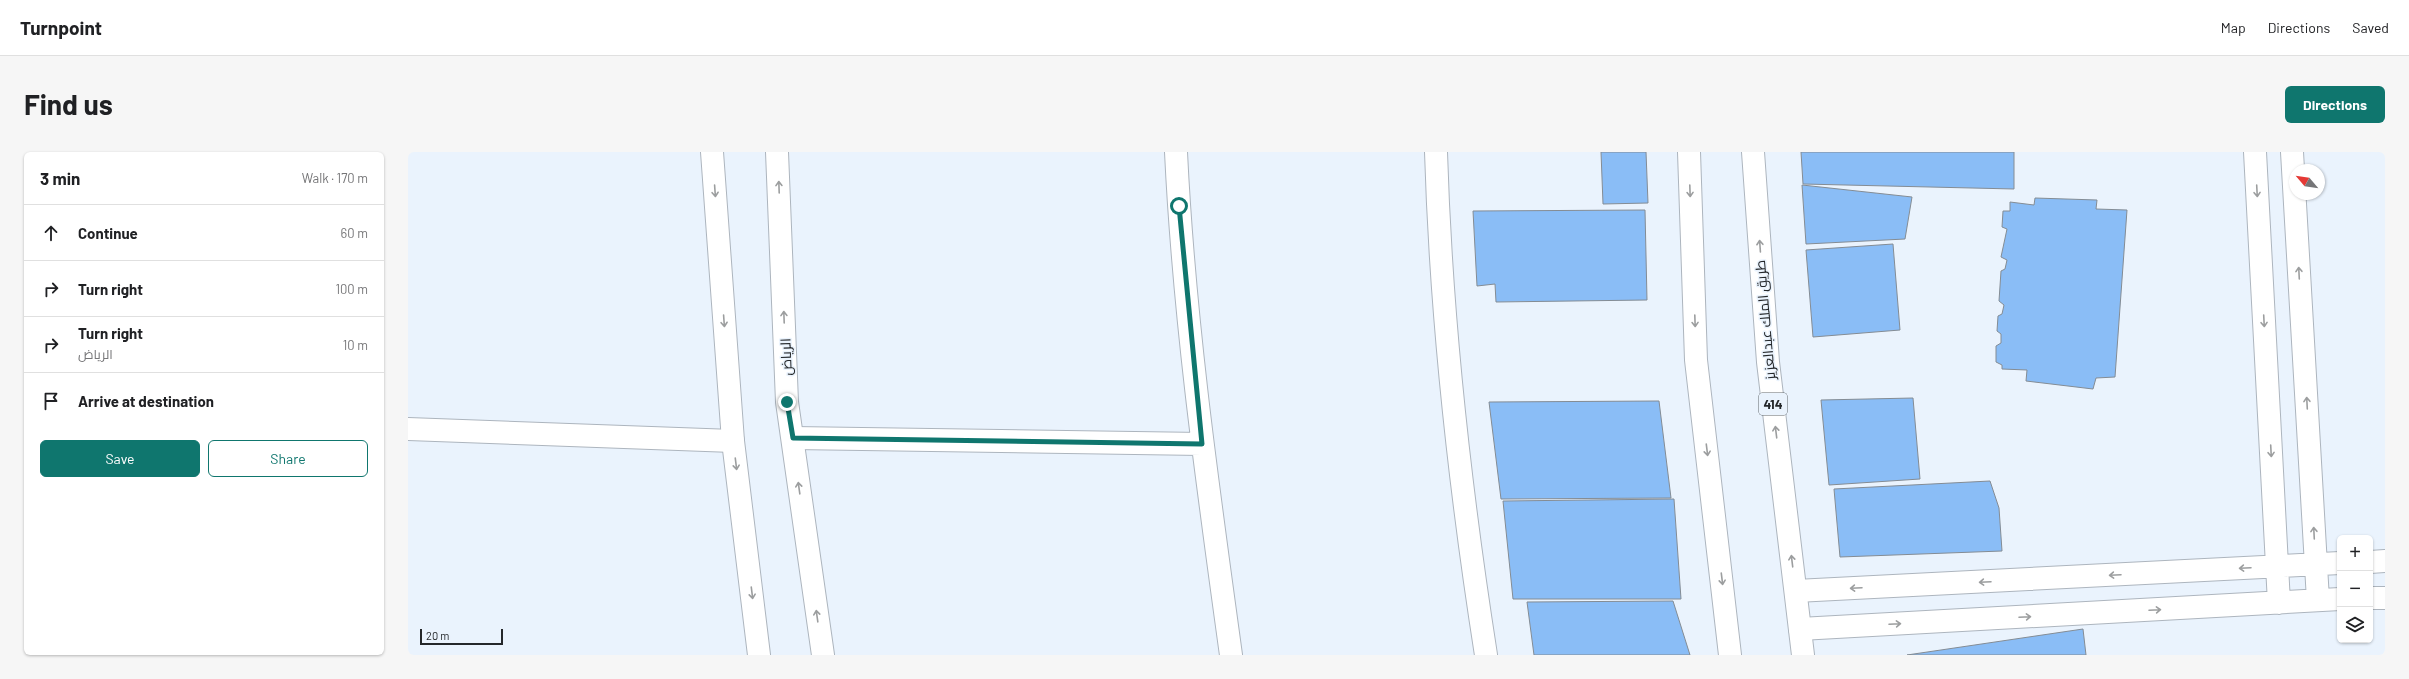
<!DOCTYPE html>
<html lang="en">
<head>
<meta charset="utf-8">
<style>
	body { margin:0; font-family:Barlow,Cairo,sans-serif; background:#f6f6f6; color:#202124 }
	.controls { position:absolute; right:12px; bottom:12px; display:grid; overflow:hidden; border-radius:6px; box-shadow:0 1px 3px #0004 }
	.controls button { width:36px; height:36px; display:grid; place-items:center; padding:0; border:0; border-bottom:1px solid #e0e0e0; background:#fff; color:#202124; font:20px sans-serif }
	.compass { position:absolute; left:1881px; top:12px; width:36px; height:36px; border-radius:50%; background:#fff; box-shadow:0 1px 3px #0004; rotate:299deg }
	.scale { position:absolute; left:12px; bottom:10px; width:83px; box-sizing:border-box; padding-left:4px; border:2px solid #24272a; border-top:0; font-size:11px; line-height:14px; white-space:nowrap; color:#24272a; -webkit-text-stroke:3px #eaf3fd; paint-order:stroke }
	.stop { position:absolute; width:12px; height:12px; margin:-9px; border:3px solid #0f766e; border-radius:50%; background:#fff }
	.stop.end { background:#0f766e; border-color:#fff; box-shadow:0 1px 4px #0008 }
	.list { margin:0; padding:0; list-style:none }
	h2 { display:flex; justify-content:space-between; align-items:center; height:52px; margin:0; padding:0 16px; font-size:17px }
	h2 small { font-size:13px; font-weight:400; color:#757577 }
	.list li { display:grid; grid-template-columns:26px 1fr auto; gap:12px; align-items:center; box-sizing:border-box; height:56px; padding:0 16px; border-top:1px solid #e0e0e0 }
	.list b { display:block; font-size:15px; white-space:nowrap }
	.list p { margin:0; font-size:13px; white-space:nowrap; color:#757577 }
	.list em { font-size:13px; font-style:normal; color:#757577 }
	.actions { display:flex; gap:8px; padding:12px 16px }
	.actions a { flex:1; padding:9px 0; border:1px solid #0f766e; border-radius:6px; text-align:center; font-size:14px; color:#0f766e }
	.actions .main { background:#0f766e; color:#fff }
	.icon { flex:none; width:22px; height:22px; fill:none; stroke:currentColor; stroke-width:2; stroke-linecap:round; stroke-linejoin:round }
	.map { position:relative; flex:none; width:1977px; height:503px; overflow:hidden; border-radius:6px }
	header { display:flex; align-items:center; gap:24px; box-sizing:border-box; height:56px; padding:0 20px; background:#fff; border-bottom:1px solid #e0e0e0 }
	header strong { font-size:19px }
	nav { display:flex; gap:22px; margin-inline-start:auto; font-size:14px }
	.intro { display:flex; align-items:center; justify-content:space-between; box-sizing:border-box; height:96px; padding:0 24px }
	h1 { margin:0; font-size:28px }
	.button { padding:10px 18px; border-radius:6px; background:#0f766e; color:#fff; font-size:14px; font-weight:700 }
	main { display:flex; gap:24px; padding:0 24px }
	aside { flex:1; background:#fff; border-radius:6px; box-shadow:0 1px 3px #0004 }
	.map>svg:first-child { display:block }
	.building { fill:#8abdf6; stroke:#848c94 }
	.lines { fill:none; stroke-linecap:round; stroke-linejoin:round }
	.street-casing { stroke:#adb5be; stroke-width:24 }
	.secondary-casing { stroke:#adb5be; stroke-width:24 }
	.highway-casing { stroke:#adb5be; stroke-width:24 }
	.street { stroke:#fff; stroke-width:22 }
	.secondary { stroke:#fff; stroke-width:22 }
	.highway { stroke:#fff; stroke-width:22 }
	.oneway { stroke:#9c9e9f }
	.route { stroke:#0f766e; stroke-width:5 }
	.labels { text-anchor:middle; stroke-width:3; stroke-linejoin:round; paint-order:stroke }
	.shield { fill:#eaf3fd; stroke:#5f6469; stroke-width:1 }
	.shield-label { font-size:13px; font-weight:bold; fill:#24272a }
	.street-label { font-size:14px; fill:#24272a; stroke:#eaf3fd }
</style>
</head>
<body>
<header>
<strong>Turnpoint</strong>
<nav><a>Map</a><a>Directions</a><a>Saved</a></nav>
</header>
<div class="intro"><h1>Find us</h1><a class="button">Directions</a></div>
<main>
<aside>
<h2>3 min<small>Walk · 170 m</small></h2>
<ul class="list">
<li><svg class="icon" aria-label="ahead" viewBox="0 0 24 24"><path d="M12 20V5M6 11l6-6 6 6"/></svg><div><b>Continue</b></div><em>60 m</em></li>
<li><svg class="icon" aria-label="right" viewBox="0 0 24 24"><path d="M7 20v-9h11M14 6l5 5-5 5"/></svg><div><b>Turn right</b></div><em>100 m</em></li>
<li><svg class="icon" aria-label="right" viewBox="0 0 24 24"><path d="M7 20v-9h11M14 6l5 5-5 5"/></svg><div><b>Turn right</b><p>الرياض</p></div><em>10 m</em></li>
<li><svg class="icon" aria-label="arrive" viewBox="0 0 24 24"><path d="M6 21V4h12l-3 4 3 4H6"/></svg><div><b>Arrive at destination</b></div></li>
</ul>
<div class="actions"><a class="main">Save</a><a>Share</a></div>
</aside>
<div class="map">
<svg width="1977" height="503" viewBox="0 0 1977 503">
	<rect width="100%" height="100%" fill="#eaf3fd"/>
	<!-- building -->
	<path class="building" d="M 1193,0 L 1238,0 L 1240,51 L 1195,52 Z
		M 1393,0 L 1606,0 L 1606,37 L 1395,32 Z
		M 1394,33 L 1504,45 L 1497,87 L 1398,92 Z
		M 1627,46 L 1689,48 L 1688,57 L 1719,58 L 1707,225 L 1688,226 L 1685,237 L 1618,229 L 1619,218 L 1594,217 L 1594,213 L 1588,210 L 1588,194 L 1593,191 L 1593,182 L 1589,179 L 1590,164 L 1594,162 L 1596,153 L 1591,149 L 1593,119 L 1597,117 L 1599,108 L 1593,105 L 1599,77 L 1594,75 L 1595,59 L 1602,59 L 1602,50 L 1626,53 Z
		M 1237,58 L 1239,148 L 1088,150 L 1087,132 L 1069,134 L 1065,59 Z
		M 1485,92 L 1492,178 L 1405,185 L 1398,98 Z
		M 1505,246 L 1512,327 L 1421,333 L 1413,248 Z
		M 1251,249 L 1263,346 L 1093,347 L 1081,250 Z
		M 1582,329 L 1591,356 L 1594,399 L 1432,405 L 1426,337 Z
		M 1266,347 L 1273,447 L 1105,447 L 1095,349 Z
		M 1265,449 L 1282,503 L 1126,503 L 1119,450 Z
		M 1675,477 L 1678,503 L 1499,503 Z"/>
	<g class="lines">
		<defs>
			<path id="street" d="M 768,0 C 776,168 800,336 823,503
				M 1028,0 C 1033,168 1052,337 1078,503
				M 0,277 L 325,289
				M 385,286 L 794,292"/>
			<path id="secondary" d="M 304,0 L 325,289 L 351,503
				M 369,0 L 379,250 L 415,503
				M 1847,0 L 1871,451
				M 1884,0 L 1910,448
				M 1962,410 L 1977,409
				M 1388,439 L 1932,411
				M 1962,446 L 1977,446
				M 1392,477 L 1932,447"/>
			<path id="highway" d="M 1281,0 L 1288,208 L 1322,503
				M 1345,0 L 1360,210 L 1395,503"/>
		</defs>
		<!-- street casing -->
		<use href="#street" class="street-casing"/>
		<!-- secondary casing -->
		<use href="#secondary" class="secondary-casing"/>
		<!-- highway casing -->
		<use href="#highway" class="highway-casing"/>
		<!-- street -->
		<use href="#street" class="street"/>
		<!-- secondary -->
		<use href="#secondary" class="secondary"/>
		<!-- highway -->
		<use href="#highway" class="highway"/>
	</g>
	<!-- one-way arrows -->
	<defs><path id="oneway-shaft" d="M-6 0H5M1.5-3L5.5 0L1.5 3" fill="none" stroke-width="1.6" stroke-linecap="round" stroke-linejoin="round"/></defs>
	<g class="oneway">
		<use href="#oneway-shaft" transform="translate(371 35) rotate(-92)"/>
		<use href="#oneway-shaft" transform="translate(307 39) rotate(86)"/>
		<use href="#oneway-shaft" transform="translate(1282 39) rotate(88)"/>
		<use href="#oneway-shaft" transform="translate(1849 39) rotate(87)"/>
		<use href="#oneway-shaft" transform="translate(1352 94) rotate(-94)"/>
		<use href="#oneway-shaft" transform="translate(1891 121) rotate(-93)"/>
		<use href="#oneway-shaft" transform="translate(376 165) rotate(-92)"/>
		<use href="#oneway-shaft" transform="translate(316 169) rotate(86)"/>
		<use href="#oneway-shaft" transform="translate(1287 169) rotate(88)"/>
		<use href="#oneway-shaft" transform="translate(1856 169) rotate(87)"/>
		<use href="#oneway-shaft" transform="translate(1899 251) rotate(-93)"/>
		<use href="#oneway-shaft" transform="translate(1368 280) rotate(-97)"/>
		<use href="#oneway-shaft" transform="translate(1299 298) rotate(83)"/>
		<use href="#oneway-shaft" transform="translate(1863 299) rotate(87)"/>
		<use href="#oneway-shaft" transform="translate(328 312) rotate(83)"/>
		<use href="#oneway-shaft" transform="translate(391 336) rotate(-98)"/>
		<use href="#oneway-shaft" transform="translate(1906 381) rotate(-93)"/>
		<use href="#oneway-shaft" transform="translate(1384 409) rotate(-97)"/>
		<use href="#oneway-shaft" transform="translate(1837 416) rotate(177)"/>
		<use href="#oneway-shaft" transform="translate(1707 423) rotate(177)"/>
		<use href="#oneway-shaft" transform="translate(1314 427) rotate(83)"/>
		<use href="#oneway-shaft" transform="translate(1577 430) rotate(177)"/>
		<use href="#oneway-shaft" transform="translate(1448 436) rotate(177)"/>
		<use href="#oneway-shaft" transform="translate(344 441) rotate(83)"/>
		<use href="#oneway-shaft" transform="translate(1747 458) rotate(-3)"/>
		<use href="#oneway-shaft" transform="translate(409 464) rotate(-98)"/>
		<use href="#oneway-shaft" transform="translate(1617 465) rotate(-3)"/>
		<use href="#oneway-shaft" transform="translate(1487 472) rotate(-3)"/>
	</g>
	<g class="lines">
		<!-- route -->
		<path class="route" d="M 379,250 L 385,286 L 794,292 L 771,54"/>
	</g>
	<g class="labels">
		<!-- shield labels -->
		<rect class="shield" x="1351" y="241" width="28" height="22" rx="3"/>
		<g class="shield-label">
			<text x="1365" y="257">414</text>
		</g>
		<!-- street labels -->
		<g class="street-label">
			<text transform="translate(1357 168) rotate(-95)" y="5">طريق الملك عبدالعزيز</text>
			<text transform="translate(378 205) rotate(-92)" y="5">الرياض</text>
		</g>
	</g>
</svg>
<div class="controls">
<button>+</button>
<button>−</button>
<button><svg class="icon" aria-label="layers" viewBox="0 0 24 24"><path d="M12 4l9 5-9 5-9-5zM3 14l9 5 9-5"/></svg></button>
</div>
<svg class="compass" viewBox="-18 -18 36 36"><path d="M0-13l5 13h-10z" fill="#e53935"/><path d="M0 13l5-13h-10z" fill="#757577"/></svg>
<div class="scale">20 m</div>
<div class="stop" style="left:771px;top:54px"></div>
<div class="stop end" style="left:379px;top:250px"></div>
</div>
</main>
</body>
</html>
